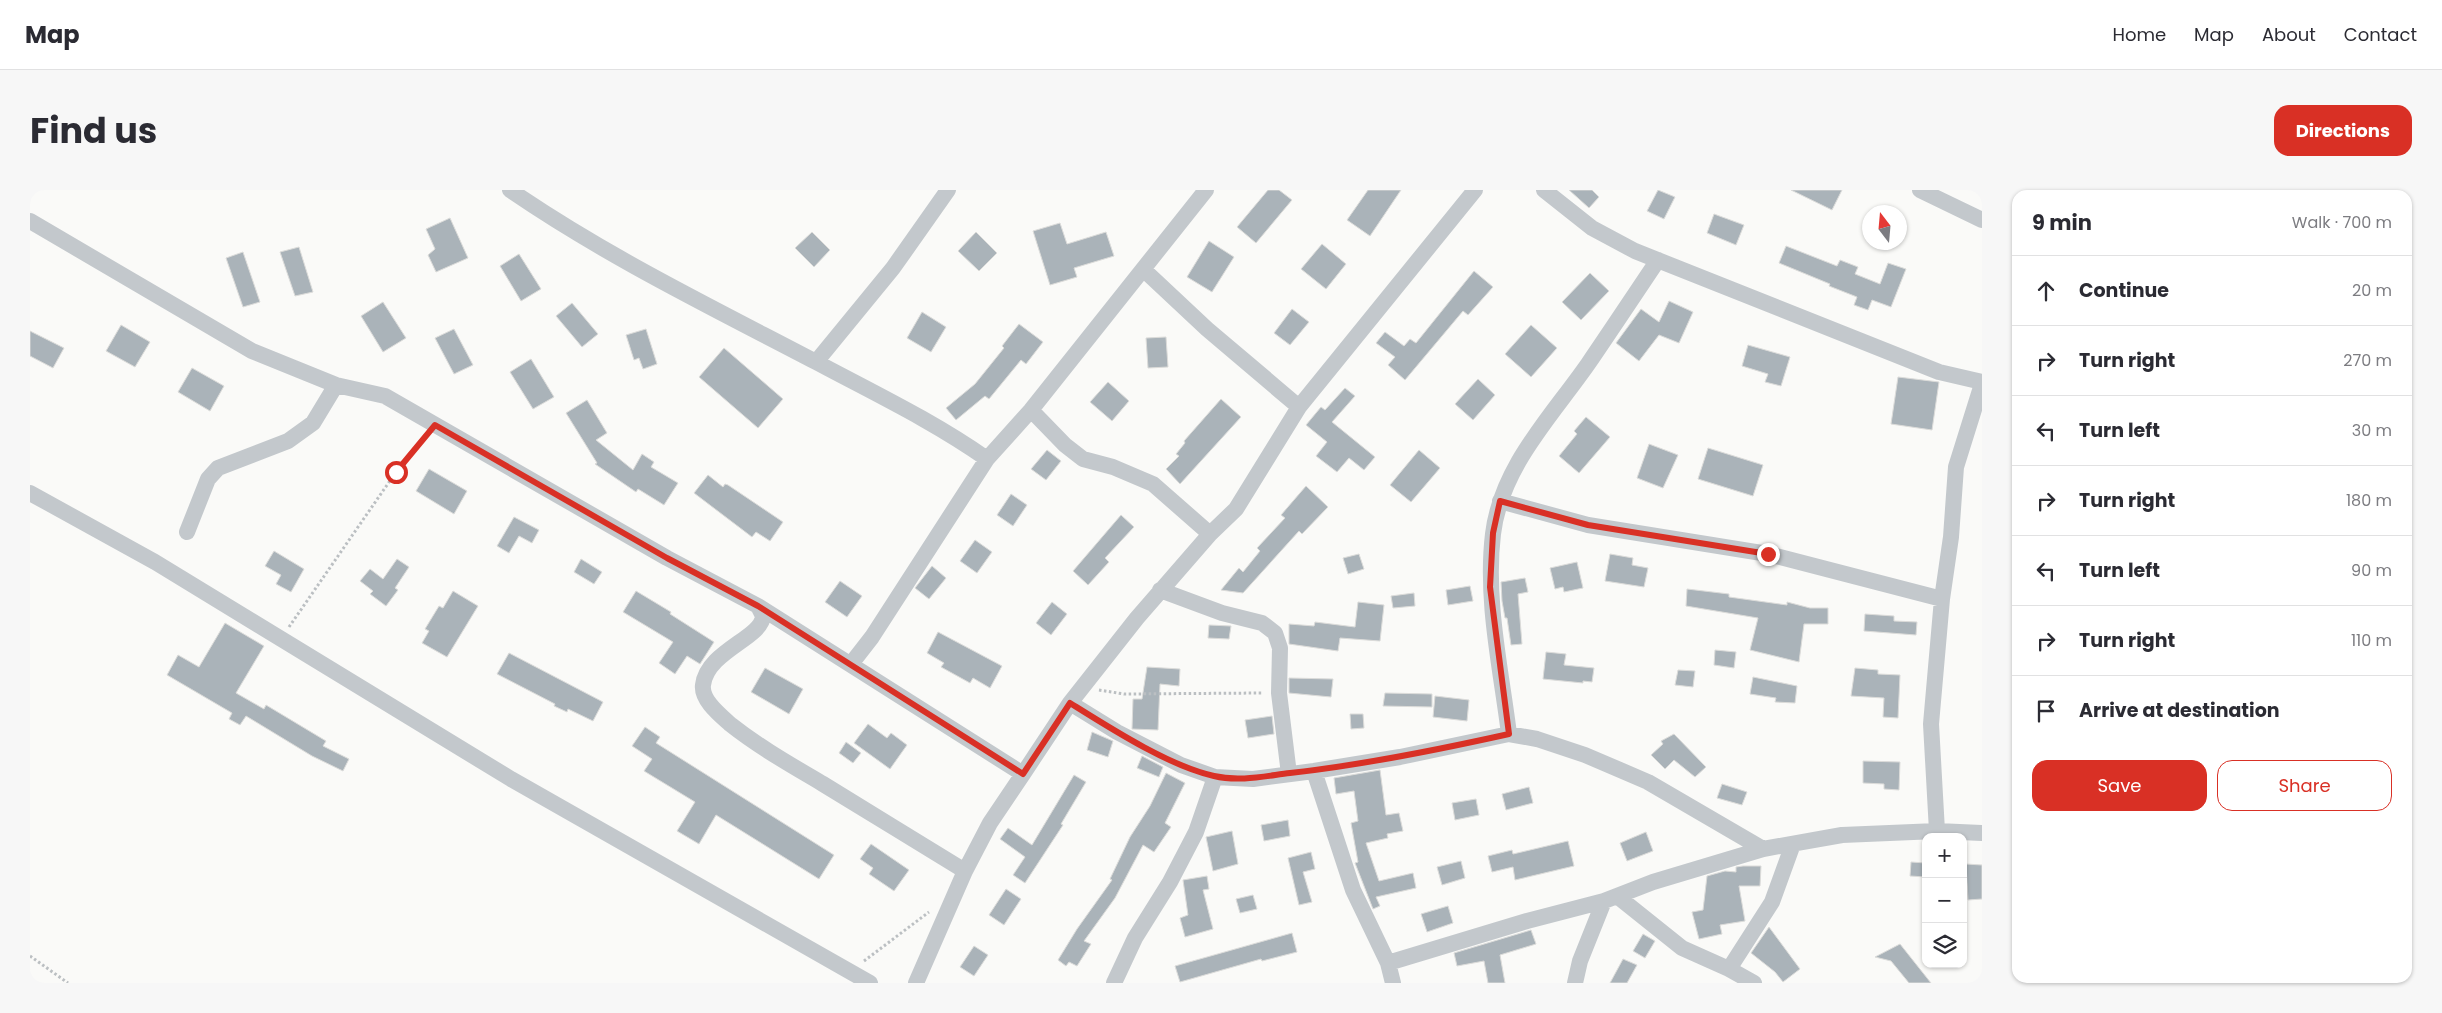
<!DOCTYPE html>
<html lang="en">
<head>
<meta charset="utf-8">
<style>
	body { margin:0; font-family:Poppins,sans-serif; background:#f7f7f7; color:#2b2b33 }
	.controls { position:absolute; right:15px; bottom:15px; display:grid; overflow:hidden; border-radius:10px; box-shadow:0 1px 4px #0004 }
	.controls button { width:45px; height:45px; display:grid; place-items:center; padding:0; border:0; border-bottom:1px solid #e1e1e2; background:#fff; color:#2b2b33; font:25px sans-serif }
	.compass { position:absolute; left:1832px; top:15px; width:45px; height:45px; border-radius:50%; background:#fff; box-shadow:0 1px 4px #0004; rotate:344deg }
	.stop { position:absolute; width:15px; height:15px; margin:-11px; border:4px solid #d93025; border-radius:50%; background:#fff }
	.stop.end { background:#d93025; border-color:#fff; box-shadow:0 1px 5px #0008 }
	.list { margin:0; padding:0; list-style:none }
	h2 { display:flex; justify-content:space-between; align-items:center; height:65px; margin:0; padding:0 20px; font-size:21px }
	h2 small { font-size:16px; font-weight:400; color:#7c7c81 }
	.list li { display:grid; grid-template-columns:32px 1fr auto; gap:15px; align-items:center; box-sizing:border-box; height:70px; padding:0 20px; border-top:1px solid #e1e1e2 }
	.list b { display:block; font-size:19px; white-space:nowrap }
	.list em { font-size:16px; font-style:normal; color:#7c7c81 }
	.actions { display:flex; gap:10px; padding:15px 20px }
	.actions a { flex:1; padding:11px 0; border:1px solid #d93025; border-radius:15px; text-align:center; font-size:18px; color:#d93025 }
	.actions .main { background:#d93025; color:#fff }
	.icon { flex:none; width:28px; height:28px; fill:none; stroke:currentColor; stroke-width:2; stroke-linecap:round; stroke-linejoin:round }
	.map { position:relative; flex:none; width:1952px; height:793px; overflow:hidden; border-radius:15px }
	header { display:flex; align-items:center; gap:30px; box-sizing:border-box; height:70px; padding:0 25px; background:#fff; border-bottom:1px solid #e1e1e2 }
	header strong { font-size:24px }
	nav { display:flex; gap:28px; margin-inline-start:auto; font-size:18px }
	.intro { display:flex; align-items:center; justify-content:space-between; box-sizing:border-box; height:120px; padding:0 30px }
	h1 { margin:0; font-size:35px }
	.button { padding:12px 22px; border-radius:15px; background:#d93025; color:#fff; font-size:18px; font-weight:700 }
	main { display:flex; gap:30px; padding:0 30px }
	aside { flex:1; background:#fff; border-radius:15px; box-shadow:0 1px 4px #0004 }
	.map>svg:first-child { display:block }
	.building { fill:#aab3b9; stroke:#dcdcda }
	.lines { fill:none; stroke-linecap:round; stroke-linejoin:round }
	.path { stroke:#bbbfc2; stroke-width:3; stroke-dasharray:2.5 2.5; stroke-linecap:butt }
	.street { stroke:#c3c8cc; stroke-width:16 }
	.route { stroke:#d93025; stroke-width:6 }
</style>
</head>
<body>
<header>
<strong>Map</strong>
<nav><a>Home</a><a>Map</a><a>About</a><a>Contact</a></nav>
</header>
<div class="intro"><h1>Find us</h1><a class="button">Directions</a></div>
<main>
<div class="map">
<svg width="1952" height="793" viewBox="0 0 1952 793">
	<rect width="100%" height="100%" fill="#fafaf8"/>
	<!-- building -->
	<path class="building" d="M 1238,0 L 1249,0 L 1262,10 L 1226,53 L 1207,37 Z
		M 1338,0 L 1371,0 L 1340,46 L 1317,30 Z
		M 1539,0 L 1562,0 L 1569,7 L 1559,18 Z
		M 1628,0 L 1645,7 L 1634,29 L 1617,21 Z
		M 1761,0 L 1812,0 L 1802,20 Z
		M 1684,24 L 1714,35 L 1706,55 L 1677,43 Z
		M 420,28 L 438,68 L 406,82 L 398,65 L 405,59 L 396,39 Z
		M 1030,33 L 1037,54 L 1076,42 L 1084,66 L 1044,78 L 1047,87 L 1020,95 L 1003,41 Z
		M 782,42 L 800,60 L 784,77 L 765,58 Z
		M 946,42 L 967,63 L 949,81 L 928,61 Z
		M 1179,51 L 1204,67 L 1182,102 L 1157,87 Z
		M 1292,54 L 1316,74 L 1296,99 L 1271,79 Z
		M 1756,56 L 1807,76 L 1810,70 L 1828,77 L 1825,84 L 1850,94 L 1858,73 L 1876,79 L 1861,117 L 1842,110 L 1838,120 L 1824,115 L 1827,107 L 1799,96 L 1800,94 L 1749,73 Z
		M 269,57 L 283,102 L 265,106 L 250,62 Z
		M 213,62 L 230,112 L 213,117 L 196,68 Z
		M 489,64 L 511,99 L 491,111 L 470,76 Z
		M 1444,81 L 1463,97 L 1438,125 L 1433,121 L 1375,190 L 1358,175 L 1365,167 L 1346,153 L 1355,142 L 1374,156 L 1380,149 L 1386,153 Z
		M 1560,83 L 1579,101 L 1551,130 L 1532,112 Z
		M 1639,111 L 1663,122 L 1649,153 L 1629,145 L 1609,171 L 1586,153 L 1611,119 L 1629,132 Z
		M 353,112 L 376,148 L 353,162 L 331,126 Z
		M 542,113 L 568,144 L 552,157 L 526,126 Z
		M 1262,119 L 1279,132 L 1260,155 L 1244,143 Z
		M 892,122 L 916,137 L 901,162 L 877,148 Z
		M 989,134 L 1013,152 L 996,174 L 991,170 L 959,209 L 955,206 L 926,230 L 916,218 L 945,194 L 974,158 L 972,156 Z
		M 91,135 L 120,152 L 105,177 L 76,161 Z
		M 1501,135 L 1527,158 L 1501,187 L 1475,164 Z
		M 424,139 L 443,175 L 424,184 L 405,148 Z
		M 616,139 L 627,174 L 613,179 L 609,168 L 604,170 L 596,145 Z
		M 0,141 L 34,158 L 23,178 L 0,166 Z
		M 1136,147 L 1138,177 L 1118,178 L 1116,148 Z
		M 1718,155 L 1760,167 L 1751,196 L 1735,192 L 1738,184 L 1712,176 Z
		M 694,158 L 753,209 L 728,238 L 669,187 Z
		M 501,169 L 524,207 L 503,219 L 480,182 Z
		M 162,178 L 194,196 L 180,221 L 148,202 Z
		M 1868,187 L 1909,192 L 1902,240 L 1861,234 Z
		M 1448,189 L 1465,205 L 1443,230 L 1425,214 Z
		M 1078,192 L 1099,211 L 1082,231 L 1060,212 Z
		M 1315,198 L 1325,206 L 1302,232 L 1345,267 L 1334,280 L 1319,268 L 1307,282 L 1286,266 L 1297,252 L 1276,235 L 1291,217 L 1295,220 Z
		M 1191,209 L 1211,227 L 1150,294 L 1136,279 L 1149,266 L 1146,264 L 1155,253 L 1154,251 Z
		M 557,210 L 577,243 L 566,250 L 603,280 L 612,264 L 624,272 L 621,277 L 648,293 L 634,315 L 608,299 L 606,302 L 565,274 L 567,273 L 536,223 Z
		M 1556,227 L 1580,247 L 1549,283 L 1529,266 L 1547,244 L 1544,241 Z
		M 1619,254 L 1648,265 L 1633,298 L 1607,288 Z
		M 1678,258 L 1733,275 L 1723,306 L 1668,289 Z
		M 1017,260 L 1031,271 L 1016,290 L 1001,279 Z
		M 1389,260 L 1410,278 L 1381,312 L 1360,295 Z
		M 399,279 L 437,301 L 424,324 L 386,301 Z
		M 678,285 L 693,297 L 695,294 L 698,295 L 753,332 L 740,351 L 726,342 L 722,347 L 664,303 Z
		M 1276,296 L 1298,317 L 1272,344 L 1269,341 L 1213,403 L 1191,400 L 1209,378 L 1213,382 L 1230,361 L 1227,358 L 1255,328 L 1251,325 Z
		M 981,304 L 997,315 L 983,336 L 967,325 Z
		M 1091,325 L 1104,337 L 1075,368 L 1079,372 L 1058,395 L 1043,381 Z
		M 484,327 L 509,340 L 502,353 L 489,346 L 479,363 L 467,356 Z
		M 945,350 L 962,362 L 947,383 L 930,371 Z
		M 244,361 L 274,379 L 261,402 L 246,394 L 251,385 L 235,376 Z
		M 1329,364 L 1334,379 L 1318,384 L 1313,368 Z
		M 1580,364 L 1603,368 L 1602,375 L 1618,378 L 1614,397 L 1575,391 Z
		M 367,369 L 379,377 L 365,398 L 368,400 L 356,416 L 340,404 L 343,401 L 330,391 L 340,379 L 353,389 Z
		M 551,369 L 572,382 L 564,394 L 544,382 Z
		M 1547,372 L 1553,398 L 1534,402 L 1533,397 L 1525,399 L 1520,378 Z
		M 902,376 L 916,388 L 899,409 L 885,398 Z
		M 1495,388 L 1498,402 L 1488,404 L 1492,454 L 1481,455 L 1477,428 L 1475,428 L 1472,411 L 1471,392 Z
		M 810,391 L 832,406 L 817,427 L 795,412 Z
		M 1440,396 L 1443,411 L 1418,415 L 1416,400 Z
		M 1657,399 L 1699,404 L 1699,407 L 1757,415 L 1757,412 L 1780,418 L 1798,418 L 1798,434 L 1774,434 L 1769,472 L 1720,460 L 1728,428 L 1656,416 Z
		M 423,401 L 448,416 L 417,467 L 392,453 L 399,441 L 395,439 L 409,416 L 413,418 Z
		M 606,401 L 641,422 L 640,424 L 684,452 L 670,474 L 657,466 L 645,484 L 629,473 L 643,452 L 593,422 Z
		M 1384,403 L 1385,416 L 1363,418 L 1361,406 Z
		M 1022,412 L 1037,424 L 1021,445 L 1006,433 Z
		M 1328,412 L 1354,415 L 1350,451 L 1310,448 L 1308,461 L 1259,454 L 1259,434 L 1284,436 L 1285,432 L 1325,437 Z
		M 1835,424 L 1864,426 L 1864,431 L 1887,432 L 1886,445 L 1834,441 Z
		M 195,433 L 234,456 L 206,503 L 234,519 L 236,515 L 296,551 L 293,556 L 319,569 L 313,581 L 282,566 L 216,526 L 210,535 L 199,529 L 202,523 L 137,485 L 148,465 L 169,477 Z
		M 1179,435 L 1201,436 L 1199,449 L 1178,448 Z
		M 908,442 L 972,476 L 960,498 L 943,488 L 940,493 L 911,477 L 914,473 L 897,463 Z
		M 1685,460 L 1706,462 L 1704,478 L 1684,475 Z
		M 1516,462 L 1536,464 L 1534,475 L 1564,478 L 1562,492 L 1553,491 L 1553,493 L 1513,489 Z
		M 479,463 L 573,512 L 563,531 L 538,519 L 537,522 L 524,516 L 525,514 L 467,484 Z
		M 1117,477 L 1150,479 L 1149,496 L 1130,494 L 1128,540 L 1102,539 L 1103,509 L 1112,509 Z
		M 735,478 L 773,499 L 759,524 L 721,502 Z
		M 1825,478 L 1848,480 L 1848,484 L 1870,485 L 1868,528 L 1853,527 L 1854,508 L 1821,506 Z
		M 1648,480 L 1665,481 L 1663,497 L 1645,495 Z
		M 1723,487 L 1767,496 L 1765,513 L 1745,512 L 1746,508 L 1720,504 Z
		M 1259,488 L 1303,489 L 1301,507 L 1259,503 Z
		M 1355,503 L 1402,504 L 1402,517 L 1353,516 Z
		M 1405,506 L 1439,510 L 1437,531 L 1403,527 Z
		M 1320,524 L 1333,524 L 1334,538 L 1321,539 Z
		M 1242,526 L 1244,544 L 1218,548 L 1215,530 Z
		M 838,534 L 857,548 L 861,543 L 877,555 L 860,579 L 824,553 Z
		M 615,537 L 630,547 L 626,553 L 804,665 L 789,689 L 686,625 L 669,654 L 647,641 L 665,612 L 614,581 L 622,569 L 602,556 Z
		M 1062,542 L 1083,551 L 1078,567 L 1057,560 Z
		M 1644,544 L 1676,577 L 1665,587 L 1644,570 L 1635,579 L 1621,565 L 1633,554 L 1631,551 Z
		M 816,552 L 831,563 L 823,573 L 809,563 Z
		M 1112,566 L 1133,577 L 1129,587 L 1107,578 Z
		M 1833,571 L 1870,572 L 1869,600 L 1854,599 L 1854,594 L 1833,593 Z
		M 1350,580 L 1356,625 L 1369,623 L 1373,641 L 1357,644 L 1358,648 L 1336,653 L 1349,691 L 1383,683 L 1386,698 L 1346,707 L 1350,716 L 1343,719 L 1325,673 L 1328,672 L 1321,633 L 1328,631 L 1324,601 L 1306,604 L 1304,588 Z
		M 1136,583 L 1155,593 L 1135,633 L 1141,637 L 1124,662 L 1113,655 L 1085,708 L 1054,751 L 1061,754 L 1047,776 L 1039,772 L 1036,776 L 1028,770 L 1047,739 L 1082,690 L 1080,689 L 1100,647 L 1120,616 Z
		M 1044,585 L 1056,592 L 1031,634 L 1033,635 L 995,693 L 983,685 L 995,667 L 970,649 L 978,638 L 1002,655 Z
		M 1692,594 L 1717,602 L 1712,615 L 1687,608 Z
		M 1499,597 L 1503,613 L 1476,620 L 1472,604 Z
		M 1446,609 L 1449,625 L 1425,630 L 1422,613 Z
		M 1258,630 L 1260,646 L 1234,651 L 1231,635 Z
		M 1202,641 L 1208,674 L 1183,681 L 1176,647 Z
		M 1616,642 L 1623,661 L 1597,671 L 1590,653 Z
		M 1538,651 L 1544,676 L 1485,690 L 1483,677 L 1462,682 L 1458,666 L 1482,660 L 1483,664 Z
		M 841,654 L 879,680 L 864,701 L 839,684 L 843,678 L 830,669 Z
		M 1281,662 L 1285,679 L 1273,682 L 1282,712 L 1269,715 L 1258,668 Z
		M 1431,671 L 1435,688 L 1412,695 L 1407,677 Z
		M 1881,672 L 1896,673 L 1896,687 L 1880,686 Z
		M 1936,674 L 1952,675 L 1952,709 L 1938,710 Z
		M 1713,676 L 1731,676 L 1730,696 L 1709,696 L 1715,731 L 1690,735 L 1692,744 L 1669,749 L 1662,722 L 1673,720 L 1677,686 L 1695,681 L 1706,682 L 1706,677 Z
		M 1177,686 L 1179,699 L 1173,700 L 1183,739 L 1155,747 L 1150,728 L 1158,725 L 1153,690 Z
		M 976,699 L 991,709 L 974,735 L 959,725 Z
		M 1223,705 L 1227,719 L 1210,723 L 1206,709 Z
		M 1418,716 L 1423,733 L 1397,742 L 1391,724 Z
		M 1739,737 L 1770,779 L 1753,792 L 1745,782 L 1721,763 Z
		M 1501,740 L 1506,754 L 1470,765 L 1475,793 L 1458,793 L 1454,771 L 1427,776 L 1424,763 Z
		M 1262,743 L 1267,762 L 1232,771 L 1231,769 L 1150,792 L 1145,776 Z
		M 1613,744 L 1625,751 L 1615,768 L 1603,761 Z
		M 1870,754 L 1901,793 L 1879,793 L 1861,771 L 1845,767 Z
		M 944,756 L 958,765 L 944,786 L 930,777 Z
		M 1593,769 L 1607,775 L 1597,793 L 1580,793 Z"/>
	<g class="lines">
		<!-- path -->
		<path class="path" d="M 259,437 L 366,282 L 395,247
			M 1069,500 L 1094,504 L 1233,503
			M 0,766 L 38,793
			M 834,771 L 899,722"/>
		<!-- street -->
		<path class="street" d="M 480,0 C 576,66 683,118 786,172 C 844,203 903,231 957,269
			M 1514,0 L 1562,38 L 1605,61 L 1909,182 L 1952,192
			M 1890,0 L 1952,30
			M 0,31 L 222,161 L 306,195 L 355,206 L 637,368 L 728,416 L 993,584 L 1040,513 L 1107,428 L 1180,344 L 1206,319 L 1269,217 L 1445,0
			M 1114,80 L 1177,139 L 1269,217
			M 786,172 L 863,78 L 918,0
			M 1001,220 L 1035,255 L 1053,269 L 1083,277 L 1123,294 L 1180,344
			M 0,303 L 125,372 L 481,589 L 840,793
			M 1470,311 L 1558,335 L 1738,364 L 1912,409
			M 157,342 L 178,289 L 188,278 L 258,251 L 283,233 L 306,195
			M 1130,400 L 1192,423 L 1232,433 L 1245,443 L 1250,458 L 1249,503 L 1259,584
			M 728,416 L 733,426 C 732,448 677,461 673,495 C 671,510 690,525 700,534 C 729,557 761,575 793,594 C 840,623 888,652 935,681
			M 821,474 L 842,447 L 957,269 L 1001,220 L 1176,0
			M 1040,513 L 1087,542 L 1151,575 L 1185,587 L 1223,589 L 1284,581 L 1370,567 L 1479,544 L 1507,549 L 1555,565 L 1618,592 L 1733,659
			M 1479,544 C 1471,479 1455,410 1463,344 C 1471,277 1521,227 1558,174 C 1582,139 1605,104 1628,70
			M 1284,581 L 1323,700 L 1358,773 L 1363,793
			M 1907,641 L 1901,534 L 1912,409 L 1921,347 L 1926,277 L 1952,194
			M 1587,706 L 1652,758 L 1699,779
			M 1358,773 L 1497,731 L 1574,711 L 1623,692 L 1733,659 L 1812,645 L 1907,641 L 1952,643
			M 886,793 L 935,681 L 960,633 L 993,584
			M 1084,793 L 1105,748 L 1140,692 L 1166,642 L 1185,587
			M 1545,793 L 1550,771 L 1574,711
			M 1724,793 L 1699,779 L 1742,712 L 1763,654"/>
	</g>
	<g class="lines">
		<!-- route -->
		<path class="route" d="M 366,282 L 405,235 L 637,368 L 728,416 L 993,584 L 1040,513 C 1080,538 1139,576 1184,586 C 1209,592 1235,586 1260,583 C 1334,575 1407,560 1479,544 L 1460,397 L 1463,343 L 1470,311 L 1558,335 L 1738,364"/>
	</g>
</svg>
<div class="controls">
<button>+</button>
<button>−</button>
<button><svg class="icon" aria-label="layers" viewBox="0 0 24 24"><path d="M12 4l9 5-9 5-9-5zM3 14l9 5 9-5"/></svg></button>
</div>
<svg class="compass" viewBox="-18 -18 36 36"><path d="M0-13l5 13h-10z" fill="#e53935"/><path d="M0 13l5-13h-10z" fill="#7c7c81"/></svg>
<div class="stop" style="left:366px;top:282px"></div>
<div class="stop end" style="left:1738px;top:364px"></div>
</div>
<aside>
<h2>9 min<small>Walk · 700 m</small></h2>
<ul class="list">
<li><svg class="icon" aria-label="ahead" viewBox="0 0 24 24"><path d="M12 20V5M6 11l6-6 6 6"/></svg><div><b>Continue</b></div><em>20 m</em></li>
<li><svg class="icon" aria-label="right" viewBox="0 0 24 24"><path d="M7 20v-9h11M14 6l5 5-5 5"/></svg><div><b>Turn right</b></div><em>270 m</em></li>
<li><svg class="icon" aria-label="left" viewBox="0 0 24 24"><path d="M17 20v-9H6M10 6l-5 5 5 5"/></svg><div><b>Turn left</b></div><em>30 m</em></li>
<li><svg class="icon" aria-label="right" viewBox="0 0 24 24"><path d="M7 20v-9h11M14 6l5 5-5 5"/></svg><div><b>Turn right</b></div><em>180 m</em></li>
<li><svg class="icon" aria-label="left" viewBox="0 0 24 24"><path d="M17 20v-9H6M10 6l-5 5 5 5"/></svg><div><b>Turn left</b></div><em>90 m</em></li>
<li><svg class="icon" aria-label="right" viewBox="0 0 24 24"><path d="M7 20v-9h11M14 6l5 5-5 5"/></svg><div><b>Turn right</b></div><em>110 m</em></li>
<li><svg class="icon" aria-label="arrive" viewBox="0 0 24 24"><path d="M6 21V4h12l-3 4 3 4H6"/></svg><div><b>Arrive at destination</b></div></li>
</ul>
<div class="actions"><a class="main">Save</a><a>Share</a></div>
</aside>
</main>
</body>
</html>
